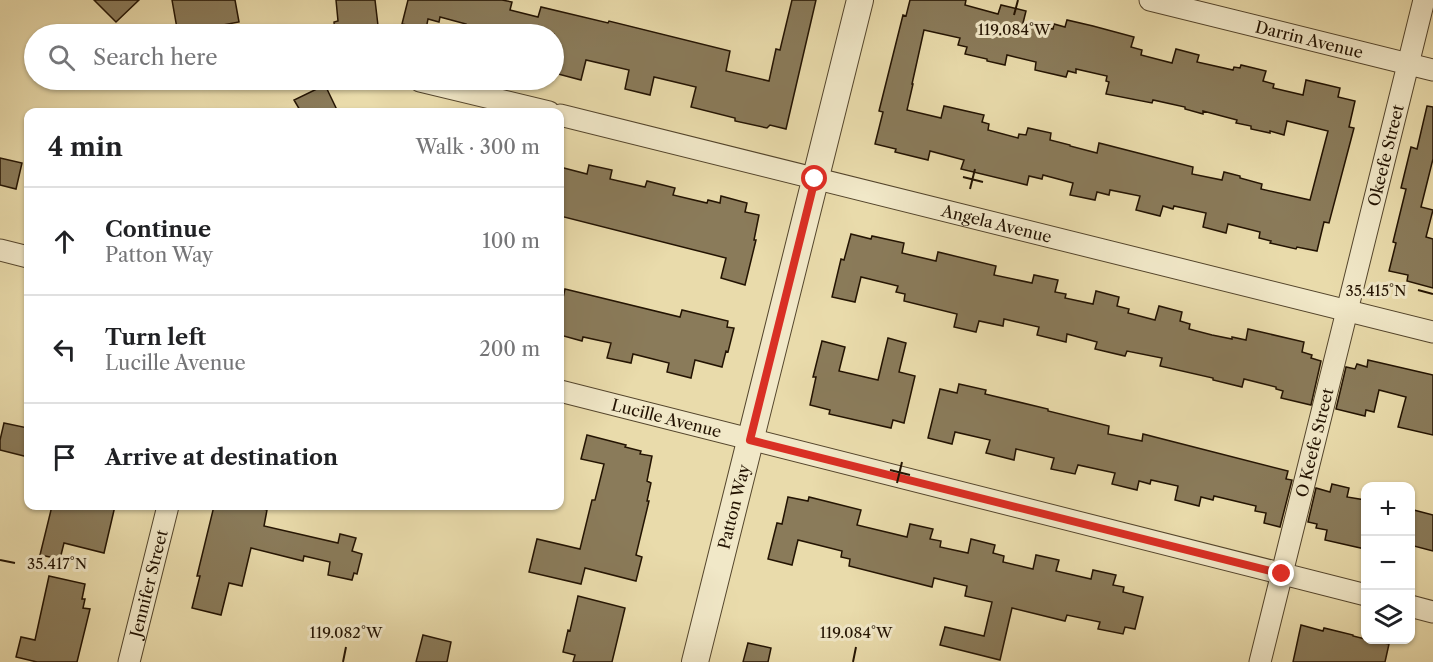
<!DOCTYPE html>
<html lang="en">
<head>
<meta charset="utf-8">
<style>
	body { margin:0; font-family:"Libre Caslon Text",serif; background:#f6f6f6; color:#202124 }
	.controls { position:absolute; right:18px; bottom:18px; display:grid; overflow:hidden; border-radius:12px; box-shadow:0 2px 4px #0004 }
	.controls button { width:54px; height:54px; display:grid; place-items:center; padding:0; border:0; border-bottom:2px solid #e0e0e0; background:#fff; color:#202124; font:30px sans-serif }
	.stop { position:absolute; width:18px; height:18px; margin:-14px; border:4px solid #d93025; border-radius:50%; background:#fff }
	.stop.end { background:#d93025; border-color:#fff; box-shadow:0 2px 6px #0008 }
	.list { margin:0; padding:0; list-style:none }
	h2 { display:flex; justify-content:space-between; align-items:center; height:78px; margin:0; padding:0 24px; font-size:26px }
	h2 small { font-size:20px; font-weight:400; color:#757577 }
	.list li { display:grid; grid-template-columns:39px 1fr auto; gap:18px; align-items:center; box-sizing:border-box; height:108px; padding:0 24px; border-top:2px solid #e0e0e0 }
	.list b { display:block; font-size:22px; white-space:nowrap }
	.list p { margin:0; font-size:20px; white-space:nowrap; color:#757577 }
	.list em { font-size:20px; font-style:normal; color:#757577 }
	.icon { flex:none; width:33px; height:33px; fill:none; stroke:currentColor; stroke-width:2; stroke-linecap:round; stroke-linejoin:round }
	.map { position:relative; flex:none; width:1433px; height:662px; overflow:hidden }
	.search { position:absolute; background:#fff; box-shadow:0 2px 4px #0004; left:24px; top:24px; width:540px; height:66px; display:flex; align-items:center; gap:15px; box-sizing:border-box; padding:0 21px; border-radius:33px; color:#757577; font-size:22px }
	.panel { position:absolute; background:#fff; box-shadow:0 2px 4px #0004; left:24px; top:108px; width:540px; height:402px; border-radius:12px }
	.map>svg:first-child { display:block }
	.building { fill:#8a7b5a; stroke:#231302; stroke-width:1.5; fill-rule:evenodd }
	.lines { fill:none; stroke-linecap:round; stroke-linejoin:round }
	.minor-casing { stroke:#54452c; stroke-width:23 }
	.tertiary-casing { stroke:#54452c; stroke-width:28 }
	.minor { stroke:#f1e8c8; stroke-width:21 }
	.tertiary { stroke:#f1e8c8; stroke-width:26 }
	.route { stroke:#d93025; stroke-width:8 }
	.ticks { fill:none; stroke:#231302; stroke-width:2 }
	.labels { text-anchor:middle; stroke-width:6; stroke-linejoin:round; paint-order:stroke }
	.street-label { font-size:16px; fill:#231302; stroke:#f1e8c8 }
	.ticks-label { font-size:15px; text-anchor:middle; fill:#231302; stroke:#f1e8c8; stroke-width:6; stroke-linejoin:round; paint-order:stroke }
</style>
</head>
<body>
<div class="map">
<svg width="1433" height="662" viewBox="0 0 1433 662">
	<rect width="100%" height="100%" fill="#e9dbab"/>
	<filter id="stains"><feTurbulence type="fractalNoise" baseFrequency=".00333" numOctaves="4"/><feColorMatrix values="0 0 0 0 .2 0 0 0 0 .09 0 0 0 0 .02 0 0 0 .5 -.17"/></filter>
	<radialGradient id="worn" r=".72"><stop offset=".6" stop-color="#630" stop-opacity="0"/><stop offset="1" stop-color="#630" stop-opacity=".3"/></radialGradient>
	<!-- building -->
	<path class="building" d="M 94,0 L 139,0 L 116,22 Z
		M 172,0 L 235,0 L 239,22 L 201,29 L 202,34 L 178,34 Z
		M 336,0 L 375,0 L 379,34 L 335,34 L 334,22 L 338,21 Z
		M 408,0 L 502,0 L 512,2 L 510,10 L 538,17 L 541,7 L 608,23 L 609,21 L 730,51 L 726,71 L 769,81 L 776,49 L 780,50 L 792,0 L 816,0 L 786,129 L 770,125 L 767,128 L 735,121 L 735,118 L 691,107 L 696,87 L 654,77 L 650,95 L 625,89 L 629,70 L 586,60 L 581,80 L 558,74 L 560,62 L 554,61 L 554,34 L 464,34 L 466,24 L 440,17 L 439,22 L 428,19 L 426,29 L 402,24 Z
		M 910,0 L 966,0 L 965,5 L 998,14 L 1001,5 L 1026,11 L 1023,23 L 1053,29 L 1054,24 L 1065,27 L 1067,20 L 1093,26 L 1134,37 L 1131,47 L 1142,50 L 1141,55 L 1172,63 L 1176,49 L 1199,55 L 1197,62 L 1233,70 L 1234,67 L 1240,68 L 1241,65 L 1266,71 L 1263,81 L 1274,84 L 1273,88 L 1303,95 L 1306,80 L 1340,88 L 1338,97 L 1355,101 L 1349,127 L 1354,128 L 1329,223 L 1324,222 L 1317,251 L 1297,247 L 1296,249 L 1270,243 L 1271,241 L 1259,238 L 1260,232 L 1228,224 L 1226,233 L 1203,227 L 1206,213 L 1174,206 L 1173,209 L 1163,206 L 1160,216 L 1136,210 L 1140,196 L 1110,190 L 1109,195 L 1097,192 L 1095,200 L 1070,195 L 1073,183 L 1043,175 L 1042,179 L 1029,176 L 1027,185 L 961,169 L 964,160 L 930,151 L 928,160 L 895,152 L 896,149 L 875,144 L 883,112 L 879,111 L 903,15 L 906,16 ZM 924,30 L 960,38 L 958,45 L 967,47 L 965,54 L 987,59 L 987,61 L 1005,65 L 1007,55 L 1036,62 L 1035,70 L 1066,77 L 1068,71 L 1076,73 L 1076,69 L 1107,76 L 1106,81 L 1109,82 L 1106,94 L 1152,103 L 1153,100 L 1185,107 L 1185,109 L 1203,114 L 1203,111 L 1237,120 L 1236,123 L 1251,126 L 1251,129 L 1270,133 L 1270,131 L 1284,135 L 1287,121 L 1328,131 L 1310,200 L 1261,189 L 1262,184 L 1240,178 L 1240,176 L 1224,172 L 1222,180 L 1192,174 L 1193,167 L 1099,143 L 1097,153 L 1070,146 L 1070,145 L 1050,140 L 1051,133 L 1028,128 L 1026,135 L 1019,134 L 1018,138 L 988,130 L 989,124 L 982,122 L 984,115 L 944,106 L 941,118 L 907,110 L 913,84 L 912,84 Z
		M 325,85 L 338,112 L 301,112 L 294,100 Z
		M 1427,106 L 1433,107 L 1433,159 L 1421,207 L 1433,210 L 1426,237 L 1433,239 L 1433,288 L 1407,281 L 1408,275 L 1389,271 L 1396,243 L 1393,242 L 1406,189 L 1401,188 L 1411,147 L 1417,149 Z
		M 0,158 L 22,163 L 16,189 L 0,185 Z
		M 589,165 L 612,170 L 610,179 L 645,187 L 647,181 L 675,188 L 673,195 L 707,203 L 708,200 L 720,203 L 721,196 L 747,203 L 745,212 L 759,215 L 754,240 L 756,240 L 745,285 L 721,278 L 726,258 L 560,216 L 560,167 L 587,174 Z
		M 851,234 L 871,239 L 872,236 L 904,243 L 902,253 L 936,261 L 938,252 L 996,266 L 994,275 L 1032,283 L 1034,275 L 1058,280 L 1055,292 L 1066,294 L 1065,298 L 1093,304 L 1096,291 L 1119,297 L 1117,306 L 1129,309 L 1128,313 L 1155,320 L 1159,306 L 1182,312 L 1180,321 L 1190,324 L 1189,329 L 1212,335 L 1232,339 L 1232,337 L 1246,340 L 1248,329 L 1304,342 L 1302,352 L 1312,355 L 1311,358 L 1321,361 L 1311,405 L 1281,398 L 1283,391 L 1276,389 L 1276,387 L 1244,379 L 1242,387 L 1213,380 L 1213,378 L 1160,366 L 1162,358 L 1127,351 L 1125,356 L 1095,349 L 1097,342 L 1067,334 L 1066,342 L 1037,335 L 1039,327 L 1004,319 L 1003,326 L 979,321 L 976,332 L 954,327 L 957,314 L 904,301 L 905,294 L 896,292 L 898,286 L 861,277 L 855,302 L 832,297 L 841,259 L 844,260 Z
		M 565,289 L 680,317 L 682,310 L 728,321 L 727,327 L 734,328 L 728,352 L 726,351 L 722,367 L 695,360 L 691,378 L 667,372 L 669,363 L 633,354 L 631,363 L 607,358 L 611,343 L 583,337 L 582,341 L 560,335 L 560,297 L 563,298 Z
		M 888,338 L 906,343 L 899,372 L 915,376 L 904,423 L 893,420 L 891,428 L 829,414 L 830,410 L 810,405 L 816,377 L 813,377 L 822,341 L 845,347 L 839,371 L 878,380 Z
		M 1368,360 L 1433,375 L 1433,435 L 1398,427 L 1406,397 L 1379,390 L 1374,412 L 1366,410 L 1365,416 L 1336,409 L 1346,367 L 1355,369 L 1357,364 L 1367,367 Z
		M 959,384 L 986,390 L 985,394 L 1048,409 L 1048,411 L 1109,426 L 1108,434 L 1142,441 L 1143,434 L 1288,471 L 1286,479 L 1292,480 L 1280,527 L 1264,523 L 1266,513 L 1255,511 L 1256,506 L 1214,496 L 1213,500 L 1201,497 L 1199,506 L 1175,500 L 1178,486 L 1151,480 L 1150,484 L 1139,481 L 1137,490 L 1112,484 L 1115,473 L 1078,465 L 1075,474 L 1051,469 L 1054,458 L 1016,449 L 1014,460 L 986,453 L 990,440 L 955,432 L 952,444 L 928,438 L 940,389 L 957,393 Z
		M 4,423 L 28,428 L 28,457 L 0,450 L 0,440 Z
		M 587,435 L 626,445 L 625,447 L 641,451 L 640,454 L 652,456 L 647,481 L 651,483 L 647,501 L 649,501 L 636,555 L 642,557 L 636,581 L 585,568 L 581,584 L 529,572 L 537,539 L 580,549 L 592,500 L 595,500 L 604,464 L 581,459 Z
		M 1332,484 L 1349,488 L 1347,497 L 1365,500 L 1365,549 L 1325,540 L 1327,530 L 1316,528 L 1317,524 L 1308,522 L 1316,488 L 1330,492 Z
		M 788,497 L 808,501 L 809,497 L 861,510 L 857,525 L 907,537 L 910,524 L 933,529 L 930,539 L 941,541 L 940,547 L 968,553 L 971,539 L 995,545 L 993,553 L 1004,556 L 1003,562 L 1033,569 L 1036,555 L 1059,560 L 1056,571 L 1091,579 L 1093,570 L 1116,575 L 1113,585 L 1124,587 L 1123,592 L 1143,597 L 1135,629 L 1125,627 L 1123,634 L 1098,629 L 1100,622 L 1067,615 L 1065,621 L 1012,608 L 1000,660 L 940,645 L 945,627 L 984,636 L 992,602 L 965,596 L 967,586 L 934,578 L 932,587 L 849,566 L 850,559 L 841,557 L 842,551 L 798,540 L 792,565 L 768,559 L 777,523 L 782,524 Z
		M 52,506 L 115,506 L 104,553 L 64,543 L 60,559 L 40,555 Z
		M 214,506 L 260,506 L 260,508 L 267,510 L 264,526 L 338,543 L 340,534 L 356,538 L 352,551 L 362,554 L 357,574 L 354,573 L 352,580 L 328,575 L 330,562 L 304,556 L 303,561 L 251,548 L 242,586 L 229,583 L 221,615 L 192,608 L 200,576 L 197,576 Z
		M 1410,509 L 1433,515 L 1433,551 L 1410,545 Z
		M 49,576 L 85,584 L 82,599 L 85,599 L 83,608 L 90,609 L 77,662 L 37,662 L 16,657 L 21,637 L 35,640 Z
		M 578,596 L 625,608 L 612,662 L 573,662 L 575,655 L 563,652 L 568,630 L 570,631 Z
		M 1301,625 L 1323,631 L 1324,628 L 1353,635 L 1353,636 L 1365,639 L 1389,644 L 1385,662 L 1293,662 Z
		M 423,635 L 451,642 L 447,662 L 416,662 Z
		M 748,643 L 771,648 L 768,662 L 743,662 Z"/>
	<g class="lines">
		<defs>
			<g id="minor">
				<path id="s1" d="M 1150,0 L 1433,70"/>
				<path d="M 420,81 L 549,112"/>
				<path id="s2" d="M 560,115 L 1433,332"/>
				<path d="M 0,250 L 28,257"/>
				<path id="s3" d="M 560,391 L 1366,595"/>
				<path d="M 1410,606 L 1433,612"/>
				<path id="s4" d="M 129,662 L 168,506"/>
				<path id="s5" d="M 1260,662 L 1424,0"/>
			</g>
			<g id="tertiary">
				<path id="s6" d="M 695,662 L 860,0"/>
			</g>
		</defs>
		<!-- minor casing -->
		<use href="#minor" class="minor-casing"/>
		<!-- tertiary casing -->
		<use href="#tertiary" class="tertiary-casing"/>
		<!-- minor -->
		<use href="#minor" class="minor"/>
		<!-- tertiary -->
		<use href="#tertiary" class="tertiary"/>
	</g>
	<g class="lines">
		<!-- route -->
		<path class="route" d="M 815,179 L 750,440 L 1282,574"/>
	</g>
	<!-- ticks -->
	<path class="ticks" d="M 1014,15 L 1018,0M 963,177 L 983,182M 970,189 L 975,169M 1418,290 L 1433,294M 890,470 L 910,475M 897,483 L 902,462M 0,560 L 15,563M 343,662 L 346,647M 853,662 L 856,647"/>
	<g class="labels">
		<!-- street labels -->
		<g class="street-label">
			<text dy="6" stroke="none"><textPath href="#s1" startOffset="164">Darrin Avenue</textPath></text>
			<text dy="6" stroke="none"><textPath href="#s5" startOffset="522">Okeefe Street</textPath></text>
			<text dy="6" stroke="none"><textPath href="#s2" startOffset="450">Angela Avenue</textPath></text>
			<text dy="6" stroke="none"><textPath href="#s3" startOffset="110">Lucille Avenue</textPath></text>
			<text dy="6" stroke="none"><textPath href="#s5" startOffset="226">O Keefe Street</textPath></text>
			<text dy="6" stroke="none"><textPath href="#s6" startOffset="160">Patton Way</textPath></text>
			<text dy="6" stroke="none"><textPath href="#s4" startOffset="81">Jennifer Street</textPath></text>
		</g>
	</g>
	<g class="ticks-label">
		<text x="1014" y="35">119.084°W</text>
		<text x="1376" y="296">35.415°N</text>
		<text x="57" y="569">35.417°N</text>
		<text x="346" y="638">119.082°W</text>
		<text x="856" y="638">119.084°W</text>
	</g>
	<rect width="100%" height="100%" filter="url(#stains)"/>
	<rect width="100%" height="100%" fill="url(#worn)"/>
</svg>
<div class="controls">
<button>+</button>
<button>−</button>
<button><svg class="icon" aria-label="layers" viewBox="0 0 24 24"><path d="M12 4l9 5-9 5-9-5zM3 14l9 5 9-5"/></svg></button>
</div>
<div class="stop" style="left:815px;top:179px"></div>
<div class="stop end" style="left:1282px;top:574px"></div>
<div class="search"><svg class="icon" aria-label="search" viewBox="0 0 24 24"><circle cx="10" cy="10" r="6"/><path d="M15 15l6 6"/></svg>Search here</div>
<section class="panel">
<h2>4 min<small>Walk · 300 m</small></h2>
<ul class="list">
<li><svg class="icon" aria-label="ahead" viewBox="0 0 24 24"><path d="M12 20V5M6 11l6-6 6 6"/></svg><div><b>Continue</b><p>Patton Way</p></div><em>100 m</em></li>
<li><svg class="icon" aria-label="left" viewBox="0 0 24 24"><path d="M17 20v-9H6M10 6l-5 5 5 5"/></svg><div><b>Turn left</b><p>Lucille Avenue</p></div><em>200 m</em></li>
<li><svg class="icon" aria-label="arrive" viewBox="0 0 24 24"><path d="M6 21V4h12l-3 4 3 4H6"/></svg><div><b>Arrive at destination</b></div></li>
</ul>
</section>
</div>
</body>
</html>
